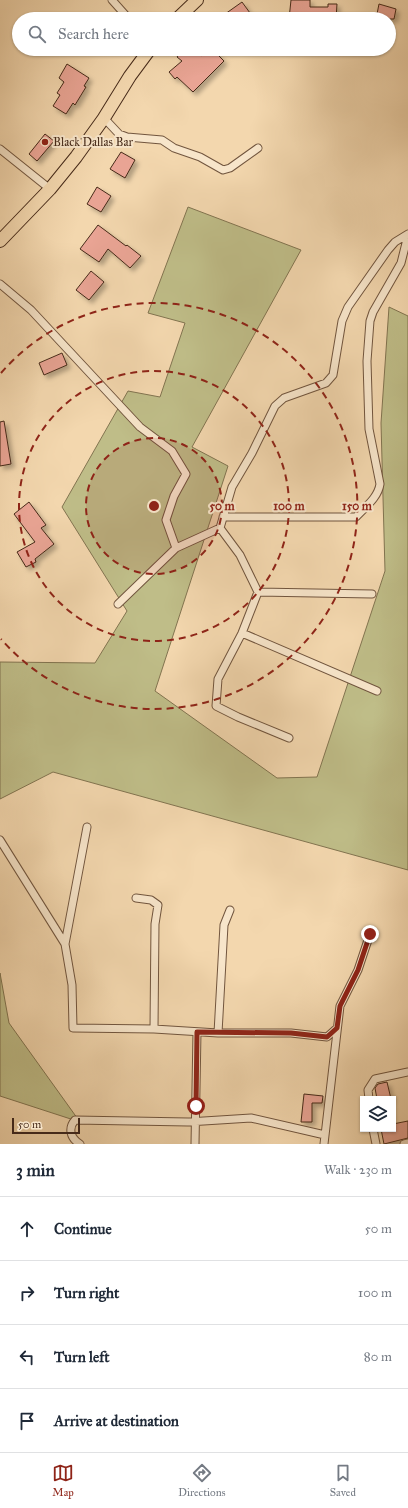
<!DOCTYPE html>
<html lang="en">
<head>
<meta charset="utf-8">
<style>
	body { margin:0; font-family:"IM FELL Great Primer",serif; background:#f2f2f3; color:#1f2937 }
	.controls { position:absolute; right:12px; bottom:12px; display:grid; overflow:hidden; border-radius:0px; box-shadow:0 1px 3px #0004 }
	.controls button { width:36px; height:36px; display:grid; place-items:center; padding:0; border:0; border-bottom:1px solid #e0e1e3; background:#fff; color:#1f2937; font:20px sans-serif }
	.scale { position:absolute; left:12px; bottom:10px; width:68px; box-sizing:border-box; padding-left:4px; border:2px solid #462a19; border-top:0; font-size:11px; line-height:14px; white-space:nowrap; color:#462a19; -webkit-text-stroke:3px #f7e5ca; paint-order:stroke }
	.stop { position:absolute; width:12px; height:12px; margin:-9px; border:3px solid #8f2418; border-radius:50%; background:#fff }
	.stop.end { background:#8f2418; border-color:#fff; box-shadow:0 1px 4px #0008 }
	.list { margin:0; padding:0; list-style:none }
	h2 { display:flex; justify-content:space-between; align-items:center; height:52px; margin:0; padding:0 16px; font-size:17px }
	h2 small { font-size:13px; font-weight:400; color:#747a83 }
	.list li { display:grid; grid-template-columns:26px 1fr auto; gap:12px; align-items:center; box-sizing:border-box; height:64px; padding:0 16px; border-top:1px solid #e0e1e3 }
	.list b { display:block; font-size:15px; white-space:nowrap }
	.list em { font-size:13px; font-style:normal; color:#747a83 }
	.icon { flex:none; width:22px; height:22px; fill:none; stroke:currentColor; stroke-width:2; stroke-linecap:round; stroke-linejoin:round }
	.map { position:relative; flex:none; width:408px; height:1144px; overflow:hidden }
	.search { position:absolute; background:#fff; box-shadow:0 1px 3px #0004; left:12px; right:12px; top:12px; height:44px; display:flex; align-items:center; gap:10px; box-sizing:border-box; padding:0 14px; border-radius:22px; color:#747a83; font-size:15px }
	.sheet { height:308px; background:#fff }
	nav { display:flex; justify-content:space-around; align-items:center; box-sizing:border-box; height:56px; border-top:1px solid #e0e1e3; background:#fff; font-size:11px; color:#747a83 }
	nav a { display:grid; justify-items:center; gap:2px }
	nav .on { color:#8f2418 }
	.map>svg:first-child { display:block }
	.green { fill:#bfbd88; stroke:#827450 }
	.building { fill:#e9a494; stroke:#462a19; filter:url(#shadow) }
	.lines { fill:none; stroke-linecap:round; stroke-linejoin:round }
	.street-casing { stroke:#71553e; stroke-width:9 }
	.primary-casing { stroke:#462a19; stroke-width:14 }
	.street { stroke:#f7e5ca; stroke-width:7 }
	.primary { stroke:#f3d7ae; stroke-width:12 }
	.route { stroke:#8f2418; stroke-width:5 }
	.ring { fill:none; stroke:#8f2418; stroke-width:2; stroke-dasharray:7 5 }
	.poi-dot { fill:#8f2418; stroke:#f7e5ca; stroke-width:1.5 }
	.labels { text-anchor:middle; stroke-width:4; stroke-linejoin:round; paint-order:stroke }
	.poi-label { font-size:12px; fill:#462a19; stroke:#f7e5ca; text-anchor:start }
	.centre { fill:#8f2418; stroke:#f7e5ca; stroke-width:2 }
	.ring-label { font-size:12px; text-anchor:middle; font-weight:bold; fill:#8f2418; stroke:#f7e5ca; stroke-width:4; stroke-linejoin:round; paint-order:stroke }
</style>
</head>
<body>
<div class="map">
<svg width="408" height="1144" viewBox="0 0 408 1144">
	<defs>
		<filter id="shadow"><feDropShadow dx="3.5" dy="3.5" stdDeviation="2" flood-color="#0004"/></filter>
	</defs>
	<rect width="100%" height="100%" fill="#f3d7ae"/>
	<filter id="stains"><feTurbulence type="fractalNoise" baseFrequency=".005" numOctaves="4"/><feColorMatrix values="0 0 0 0 .2 0 0 0 0 .09 0 0 0 0 .02 0 0 0 .5 -.17"/></filter>
	<radialGradient id="worn" r=".72"><stop offset=".6" stop-color="#630" stop-opacity="0"/><stop offset="1" stop-color="#630" stop-opacity=".3"/></radialGradient>
	<!-- green -->
	<path class="green" d="M 188,207 L 301,250 L 192,447 L 228,466 L 155,691 L 277,778 L 317,777 L 385,571 L 381,423 L 389,307 L 408,316 L 408,870 L 53,772 L 0,799 L 0,662 L 95,663 L 127,611 L 62,507 L 128,391 L 160,397 L 185,323 L 148,313 Z
		M 0,973 L 9,1023 L 80,1122 L 0,1096 Z"/>
	<!-- building -->
	<path class="building" d="M 291,0 L 310,0 L 310,7 L 328,7 L 328,4 L 337,4 L 336,19 L 289,19 Z
		M 242,2 L 250,13 L 242,19 L 218,19 Z
		M 379,4 L 396,9 L 394,19 L 376,19 Z
		M 183,49 L 194,49 L 202,56 L 209,49 L 212,49 L 224,61 L 193,92 L 177,77 L 175,79 L 169,72 L 182,61 L 177,57 Z
		M 67,64 L 89,78 L 84,86 L 86,87 L 75,105 L 73,103 L 66,114 L 53,106 L 60,95 L 57,93 L 64,82 L 59,78 Z
		M 45,134 L 54,141 L 37,161 L 29,154 Z
		M 121,152 L 135,160 L 125,178 L 110,169 Z
		M 97,187 L 111,196 L 101,212 L 87,204 Z
		M 98,225 L 126,246 L 127,245 L 141,256 L 130,268 L 108,249 L 99,262 L 80,249 Z
		M 91,271 L 104,282 L 89,300 L 76,290 Z
		M 62,353 L 67,365 L 44,375 L 39,363 Z
		M 4,421 L 11,464 L 0,466 L 0,422 Z
		M 29,502 L 46,525 L 41,528 L 54,544 L 35,559 L 36,562 L 26,567 L 17,552 L 35,542 L 14,514 Z
		M 387,1082 L 391,1099 L 377,1099 L 375,1088 L 378,1084 Z
		M 304,1094 L 323,1096 L 322,1103 L 312,1103 L 312,1122 L 301,1122 Z
		M 408,1121 L 408,1138 L 384,1144 L 381,1129 L 393,1129 L 393,1124 Z"/>
	<g class="lines">
		<defs>
			<path id="street" d="M 112,0 L 129,19
				M 104,118 L 119,134 L 127,137 L 162,140 L 174,148 L 200,157 L 223,170 L 230,168 L 258,148
				M 0,149 L 50,189
				M 0,284 L 31,310 L 140,427 L 172,451 L 186,474 L 174,496 L 166,520 L 176,548
				M 223,517 L 356,517 C 365,507 378,498 380,484 L 369,429 L 367,361 L 370,321 L 373,312 L 401,263 L 408,235
				M 258,592 L 372,594
				M 118,604 L 176,548 L 220,528
				M 242,633 L 377,691
				M 289,738 L 238,717 L 216,706 L 218,679 L 242,633 L 258,592 L 240,555 L 220,528 L 232,487 L 252,453 L 275,406 L 284,398 L 326,383 L 333,375 L 342,321 L 348,307 L 388,250 L 395,242 L 408,234
				M 0,840 L 65,944 L 72,985 L 73,1028 L 154,1029 L 218,1033 L 291,1033 L 327,1037 L 337,1028
				M 136,898 L 151,900 L 158,905 L 155,924 L 154,1029
				M 65,944 L 87,827
				M 218,1033 L 224,925 L 230,910
				M 369,1099 L 368,1090 L 375,1079 L 408,1072
				M 373,1129 L 376,1144
				M 80,1144 C 70,1138 68,1128 75,1120 L 188,1122 L 251,1118 L 325,1135
				M 195,1144 L 197,1032
				M 324,1144 L 340,1006 L 358,970 L 370,934
				M 404,1144 L 408,1143"/>
			<path id="primary" d="M 177,19 L 197,0
				M 0,241 L 50,189 L 76,157 L 104,118 L 130,76 L 150,49"/>
		</defs>
		<!-- street casing -->
		<use href="#street" class="street-casing"/>
		<!-- primary casing -->
		<use href="#primary" class="primary-casing"/>
		<!-- street -->
		<use href="#street" class="street"/>
		<!-- primary -->
		<use href="#primary" class="primary"/>
	</g>
	<g class="lines">
		<!-- route -->
		<path class="route" d="M 196,1106 L 197,1032 L 291,1033 L 327,1037 L 337,1028 L 340,1006 L 358,970 L 370,934"/>
	</g>
	<!-- distance rings -->
	<circle cx="154" cy="506" r="68" fill="#8f2418" fill-opacity=".12"/>
	<g class="ring">
		<circle cx="154" cy="506" r="68"/>
		<circle cx="154" cy="506" r="135"/>
		<path d="M1 373A203 203 0 1 1 1 639"/>
	</g>
	<!-- markers -->
	<circle class="poi-dot" cx="45" cy="142" r="4"/>
	<g class="labels">
		<!-- poi labels -->
		<g class="poi-label">
			<text x="53" y="146">Black Dallas Bar</text>
		</g>
	</g>
	<circle cx="154" cy="506" r="6" class="centre"/>
	<g class="ring-label">
		<text x="222" y="510">50 m</text>
		<text x="289" y="510">100 m</text>
		<text x="357" y="510">150 m</text>
	</g>
	<rect width="100%" height="100%" filter="url(#stains)"/>
	<rect width="100%" height="100%" fill="url(#worn)"/>
</svg>
<div class="controls">
<button><svg class="icon" aria-label="layers" viewBox="0 0 24 24"><path d="M12 4l9 5-9 5-9-5zM3 14l9 5 9-5"/></svg></button>
</div>
<div class="scale">50 m</div>
<div class="stop" style="left:196px;top:1106px"></div>
<div class="stop end" style="left:370px;top:934px"></div>
<div class="search"><svg class="icon" aria-label="search" viewBox="0 0 24 24"><circle cx="10" cy="10" r="6"/><path d="M15 15l6 6"/></svg>Search here</div>
</div>
<section class="sheet">
<h2>3 min<small>Walk · 230 m</small></h2>
<ul class="list">
<li><svg class="icon" aria-label="ahead" viewBox="0 0 24 24"><path d="M12 20V5M6 11l6-6 6 6"/></svg><div><b>Continue</b></div><em>50 m</em></li>
<li><svg class="icon" aria-label="right" viewBox="0 0 24 24"><path d="M7 20v-9h11M14 6l5 5-5 5"/></svg><div><b>Turn right</b></div><em>100 m</em></li>
<li><svg class="icon" aria-label="left" viewBox="0 0 24 24"><path d="M17 20v-9H6M10 6l-5 5 5 5"/></svg><div><b>Turn left</b></div><em>80 m</em></li>
<li><svg class="icon" aria-label="arrive" viewBox="0 0 24 24"><path d="M6 21V4h12l-3 4 3 4H6"/></svg><div><b>Arrive at destination</b></div></li>
</ul>
</section>
<nav>
<a class="on"><svg class="icon" aria-label="map" viewBox="0 0 24 24"><path d="M3 6l6-2 6 2 6-2v14l-6 2-6-2-6 2zM9 4v14M15 6v14"/></svg>Map</a>
<a><svg class="icon" aria-label="directions" viewBox="0 0 24 24"><path d="M12 3l9 9-9 9-9-9zM9 14v-3h6M13 9l2 2-2 2"/></svg>Directions</a>
<a><svg class="icon" aria-label="saved" viewBox="0 0 24 24"><path d="M7 4h10v16l-5-4-5 4z"/></svg>Saved</a>
</nav>
</body>
</html>
